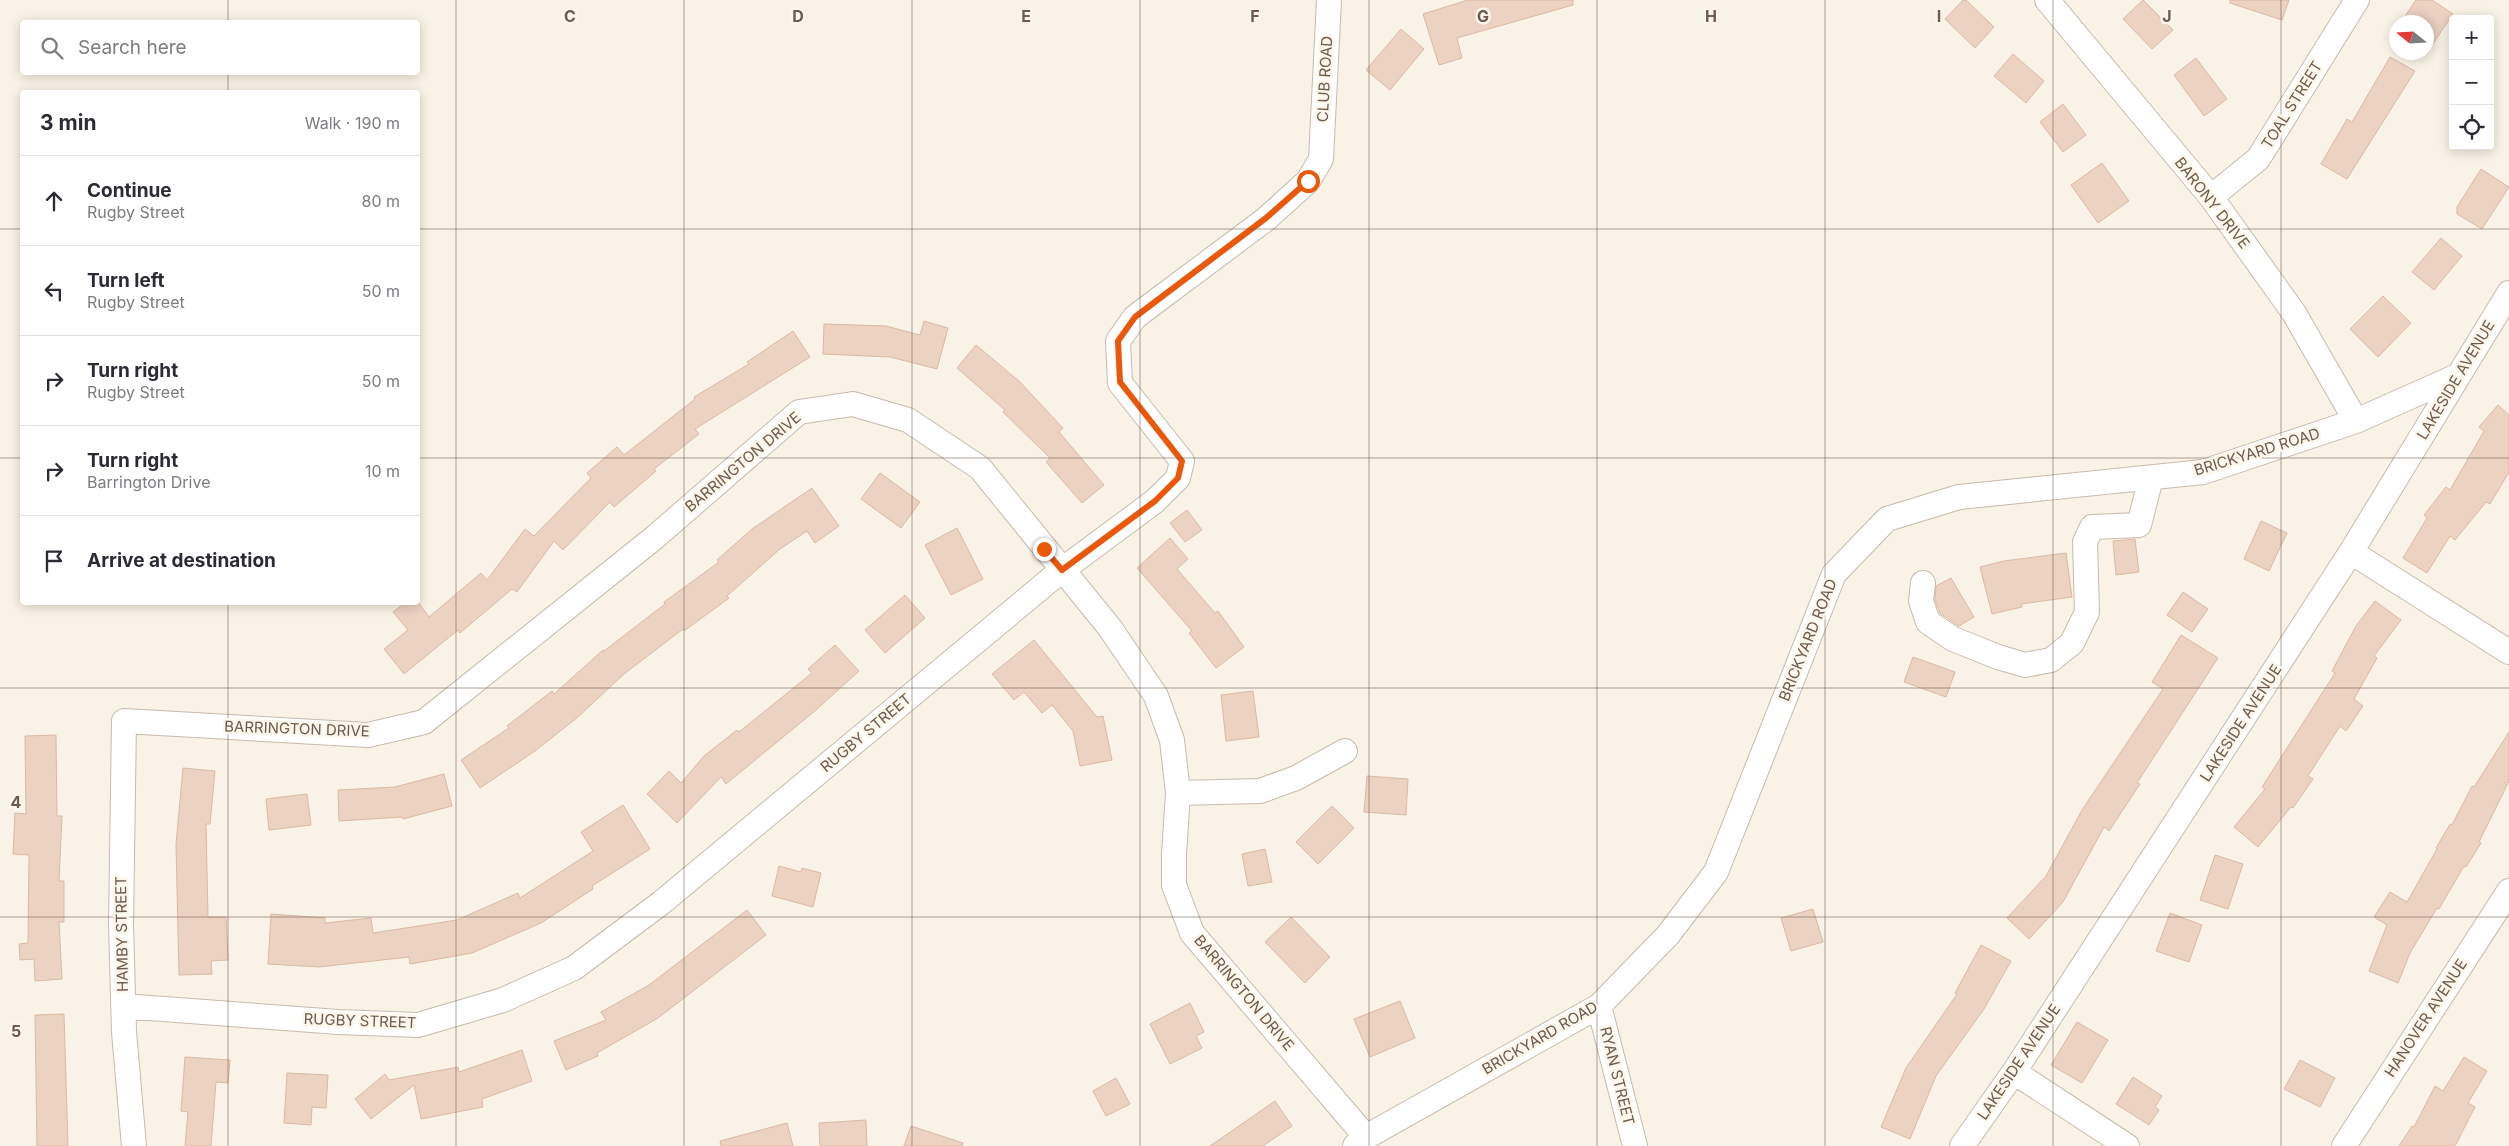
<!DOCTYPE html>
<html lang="en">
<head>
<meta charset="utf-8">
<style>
	body { margin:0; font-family:Inter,sans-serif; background:#f2f2f3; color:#2b2b33 }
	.controls { position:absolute; right:15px; top:15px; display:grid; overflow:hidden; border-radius:5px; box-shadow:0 2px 12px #0003 }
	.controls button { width:45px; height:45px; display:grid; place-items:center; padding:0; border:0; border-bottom:1px solid #e1e1e2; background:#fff; color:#2b2b33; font:25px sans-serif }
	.compass { position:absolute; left:2389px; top:15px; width:45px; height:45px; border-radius:50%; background:#fff; box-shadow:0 2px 12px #0003; rotate:288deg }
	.stop { position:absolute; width:15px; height:15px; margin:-11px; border:4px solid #ea580c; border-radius:50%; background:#fff }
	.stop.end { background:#ea580c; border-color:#fff; box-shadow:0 1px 5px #0008 }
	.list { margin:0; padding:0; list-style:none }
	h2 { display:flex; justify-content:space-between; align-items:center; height:65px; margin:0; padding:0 20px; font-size:21px }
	h2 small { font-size:16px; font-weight:400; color:#7c7c81 }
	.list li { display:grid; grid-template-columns:32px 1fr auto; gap:15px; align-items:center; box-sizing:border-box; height:90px; padding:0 20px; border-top:1px solid #e1e1e2 }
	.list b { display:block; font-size:19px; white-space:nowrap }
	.list p { margin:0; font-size:16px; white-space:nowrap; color:#7c7c81 }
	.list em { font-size:16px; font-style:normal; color:#7c7c81 }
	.icon { flex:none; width:28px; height:28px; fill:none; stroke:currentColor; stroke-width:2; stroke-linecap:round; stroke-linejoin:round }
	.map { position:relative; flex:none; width:2509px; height:1146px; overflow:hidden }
	.search { position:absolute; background:#fff; box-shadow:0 2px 12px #0003; left:20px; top:20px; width:400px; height:55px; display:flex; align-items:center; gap:12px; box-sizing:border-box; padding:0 18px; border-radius:5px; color:#7c7c81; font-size:19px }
	.panel { position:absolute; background:#fff; box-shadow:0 2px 12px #0003; left:20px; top:90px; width:400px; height:515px; border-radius:5px }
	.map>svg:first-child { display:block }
	.building { fill:#ebd2c1; stroke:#dbb9a3 }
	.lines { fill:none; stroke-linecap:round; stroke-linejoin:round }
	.minor-casing { stroke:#c8baad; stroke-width:26 }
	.minor { stroke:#fff; stroke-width:24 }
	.route { stroke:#ea580c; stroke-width:6 }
	.grid { fill:none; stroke:#6e5a4e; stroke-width:1; stroke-opacity:0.55 }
	.labels { text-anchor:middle; stroke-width:5; stroke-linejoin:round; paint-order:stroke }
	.street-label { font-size:15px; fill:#6e5a4e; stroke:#fcf6eb }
	.grid-label { font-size:16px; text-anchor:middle; font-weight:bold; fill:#6e5a4e; stroke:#fcf6eb; stroke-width:5; stroke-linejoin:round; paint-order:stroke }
</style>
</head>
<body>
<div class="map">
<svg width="2509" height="1146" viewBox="0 0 2509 1146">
	<rect width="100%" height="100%" fill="#f9f2e6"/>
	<!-- building -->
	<path class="building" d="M 1468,0 L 1573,0 L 1573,5 L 1457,38 L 1462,58 L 1439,65 L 1423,14 Z
		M 1963,0 L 1966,0 L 1994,27 L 1975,48 L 1945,19 Z
		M 2143,0 L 2173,30 L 2152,49 L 2123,19 Z
		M 2230,0 L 2289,0 L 2282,20 L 2230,3 Z
		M 2416,0 L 2432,0 L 2453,14 L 2426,54 L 2426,22 L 2401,22 Z
		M 1401,29 L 1424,49 L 1390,90 L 1366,70 Z
		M 2013,54 L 2044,81 L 2026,103 L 1994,76 Z
		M 2390,57 L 2415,71 L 2347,179 L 2321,164 L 2347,119 L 2352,122 Z
		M 2196,58 L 2227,99 L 2204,116 L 2174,75 Z
		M 2063,104 L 2086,135 L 2063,152 L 2040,122 Z
		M 2102,163 L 2129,201 L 2098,223 L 2071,185 Z
		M 2481,169 L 2509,187 L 2482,229 L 2457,214 L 2457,207 Z
		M 2441,238 L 2462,256 L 2434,290 L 2412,272 Z
		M 2383,296 L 2411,323 L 2378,357 L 2350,329 Z
		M 924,321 L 948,328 L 937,369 L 890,357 L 823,354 L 824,324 L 886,326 L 920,335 Z
		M 793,331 L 810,357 L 695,429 L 699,434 L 654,469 L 656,471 L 614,507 L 610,502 L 563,550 L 554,541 L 517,592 L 512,589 L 460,633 L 458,630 L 404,674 L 384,649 L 408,630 L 393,612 L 406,602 L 418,602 L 429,617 L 481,573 L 487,580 L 525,529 L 534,536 L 591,478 L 587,473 L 617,447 L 624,455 L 695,399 L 694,397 L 749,364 L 747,362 Z
		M 976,345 L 1019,381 L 1063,428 L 1059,432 L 1104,485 L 1082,503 L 1046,462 L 1050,458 L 1003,412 L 1005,410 L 957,368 Z
		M 2498,405 L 2509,415 L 2509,472 L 2490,504 L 2486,502 L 2455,540 L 2450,536 L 2427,573 L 2403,558 L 2427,518 L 2424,515 L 2446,487 L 2450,490 L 2484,431 L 2479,427 Z
		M 880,473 L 920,502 L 901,528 L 861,499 Z
		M 812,488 L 839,526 L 815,543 L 807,531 L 780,549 L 727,596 L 729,598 L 684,631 L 683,629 L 624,674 L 578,717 L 535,751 L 480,788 L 461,760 L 509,728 L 507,726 L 552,691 L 554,694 L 603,650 L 604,651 L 665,604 L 664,602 L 719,562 L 717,560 L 752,529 Z
		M 1187,510 L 1202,530 L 1185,542 L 1170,523 Z
		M 2261,521 L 2287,533 L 2269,571 L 2244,559 Z
		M 957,528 L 983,579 L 951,595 L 925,545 Z
		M 1170,538 L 1188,559 L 1177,569 L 1215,613 L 1218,611 L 1244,647 L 1216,668 L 1189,633 L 1192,631 L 1137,568 Z
		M 2135,539 L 2139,572 L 2116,575 L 2113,541 Z
		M 2066,553 L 2072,597 L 2021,604 L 2022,607 L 1992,614 L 1980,567 L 2004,561 Z
		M 1951,578 L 1974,617 L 1959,626 L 1940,613 L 1935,600 L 1936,586 Z
		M 2183,592 L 2208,609 L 2192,632 L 2167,615 Z
		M 905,595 L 925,618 L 885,653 L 865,630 Z
		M 2375,601 L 2401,620 L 2374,656 L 2377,658 L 2354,699 L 2363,706 L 2346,731 L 2340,726 L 2308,776 L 2313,779 L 2293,808 L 2291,807 L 2258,847 L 2234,827 L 2265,789 L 2262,787 L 2335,673 L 2332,671 L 2356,626 Z
		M 2181,635 L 2218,658 L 2137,783 L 2140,784 L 2109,831 L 2104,827 L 2063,902 L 2029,939 L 2007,918 L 2046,876 L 2082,810 L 2163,689 L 2152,682 Z
		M 1034,640 L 1097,717 L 1103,716 L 1112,760 L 1080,766 L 1073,731 L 1052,705 L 1042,713 L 1024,692 L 1014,700 L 992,674 Z
		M 835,645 L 859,671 L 816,710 L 726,784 L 721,777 L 677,823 L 647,794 L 669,771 L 681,783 L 704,756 L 737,730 L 739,732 L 812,673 L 808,669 Z
		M 1913,657 L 1955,672 L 1946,697 L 1904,682 Z
		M 1253,691 L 1259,737 L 1226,741 L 1221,695 Z
		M 2509,732 L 2509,781 L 2479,842 L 2481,843 L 2466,867 L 2464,866 L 2439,909 L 2437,908 L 2410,953 L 2398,983 L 2369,971 L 2387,925 L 2374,917 L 2390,892 L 2407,902 L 2437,849 L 2436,848 L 2450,824 L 2452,825 L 2472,786 L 2474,787 Z
		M 56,735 L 57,816 L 62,816 L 59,881 L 64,881 L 64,922 L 59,922 L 62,979 L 35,981 L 34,959 L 20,960 L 19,944 L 28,943 L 29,855 L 13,854 L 15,813 L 26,814 L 25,736 Z
		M 183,768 L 215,771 L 210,824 L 206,824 L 208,917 L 226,917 L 228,960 L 211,961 L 212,974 L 179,975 L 176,844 Z
		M 444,774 L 452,806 L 403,819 L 402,817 L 339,821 L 338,790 L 395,787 Z
		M 1367,776 L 1408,779 L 1406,815 L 1364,812 Z
		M 307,794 L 311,825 L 269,830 L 266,799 Z
		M 623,805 L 650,849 L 592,886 L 593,889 L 541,923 L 472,953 L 410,964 L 409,957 L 319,967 L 268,964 L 271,914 L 325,918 L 325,923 L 371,918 L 373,933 L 457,920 L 518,893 L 520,898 L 593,851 L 581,832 Z
		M 1332,806 L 1354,828 L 1318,864 L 1296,842 Z
		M 1265,849 L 1272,882 L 1248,886 L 1242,854 Z
		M 2215,855 L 2243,864 L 2228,909 L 2200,900 Z
		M 779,866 L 801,872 L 802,868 L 821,873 L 813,907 L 772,896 Z
		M 1813,909 L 1823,942 L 1791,951 L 1781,918 Z
		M 747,910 L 766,935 L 658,1018 L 597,1053 L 598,1056 L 566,1070 L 554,1041 L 606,1020 L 601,1012 L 649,985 Z
		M 2170,913 L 2202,925 L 2189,962 L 2156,951 Z
		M 1291,917 L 1330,957 L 1305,983 L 1265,942 Z
		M 1981,945 L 2011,961 L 1984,1009 L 1936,1076 L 1910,1139 L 1881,1127 L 1906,1068 L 1957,994 L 1955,993 Z
		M 1400,1001 L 1415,1038 L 1370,1057 L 1354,1019 Z
		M 1190,1003 L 1204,1032 L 1196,1036 L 1202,1048 L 1170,1064 L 1150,1024 Z
		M 64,1014 L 68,1146 L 37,1146 L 35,1015 Z
		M 2077,1022 L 2108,1040 L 2082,1083 L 2051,1065 Z
		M 522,1050 L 532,1081 L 482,1099 L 483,1107 L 421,1119 L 414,1085 L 371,1119 L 355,1099 L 385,1074 L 389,1080 L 458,1067 L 459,1072 Z
		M 185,1057 L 230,1060 L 228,1083 L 216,1082 L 211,1146 L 185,1146 L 188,1112 L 181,1111 Z
		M 2464,1057 L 2487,1071 L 2468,1103 L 2475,1107 L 2455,1146 L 2399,1146 L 2412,1126 L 2414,1127 L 2435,1086 L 2443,1091 Z
		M 2300,1060 L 2335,1078 L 2320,1107 L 2284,1089 Z
		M 287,1073 L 328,1075 L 326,1108 L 312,1107 L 311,1125 L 284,1123 Z
		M 2133,1077 L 2162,1096 L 2155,1107 L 2159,1110 L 2149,1125 L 2116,1104 Z
		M 1116,1078 L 1130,1104 L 1106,1116 L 1093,1091 Z
		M 1275,1101 L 1292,1126 L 1263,1146 L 1210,1146 Z
		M 866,1120 L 867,1146 L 820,1146 L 819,1123 Z
		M 787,1123 L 793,1146 L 721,1146 L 720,1141 Z
		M 911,1126 L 963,1143 L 962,1146 L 904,1146 Z"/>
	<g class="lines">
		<defs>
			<path id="minor" d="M 2047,0 L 2211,197 L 2294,313 L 2356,421
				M 2211,197 L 2258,159 L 2357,0
				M 2351,552 L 2509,652
				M 1923,583 L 1921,601 L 1928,622 L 1953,639 L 1998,657 L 2025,665 L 2051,660 L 2072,643 L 2087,612 L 2085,542 L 2092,527 L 2139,525 L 2151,478
				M 1178,793 L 1260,791 L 1296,778 L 1345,751
				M 123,1006 L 338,1022 L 418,1025 L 503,1000 L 574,968 L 661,903 L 1062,570 L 1155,501 L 1178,478 L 1182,461 L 1120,383 L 1118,341 L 1135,317 L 1266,219 L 1308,181 L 1321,159 L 1329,0
				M 1599,1006 L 1635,1146
				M 2014,1072 L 2127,1146
				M 134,1146 L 124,1032 L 121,924 L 124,721 L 368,735 L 424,722 L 654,538 L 799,412 L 853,404 L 908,420 L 980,468 L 1110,628 L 1156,696 L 1172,740 L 1178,793 L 1174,854 L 1174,885 L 1192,933 L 1366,1137
				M 1355,1146 L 1366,1137 L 1599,1006 L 1668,935 L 1716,872 L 1834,574 L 1887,519 L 1959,497 L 2203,472 L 2356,421 L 2457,376
				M 1962,1146 L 2014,1072 L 2351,552 L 2509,293
				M 2344,1146 L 2509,891"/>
		</defs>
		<!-- minor casing -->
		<use href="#minor" class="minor-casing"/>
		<!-- minor -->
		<use href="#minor" class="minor"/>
	</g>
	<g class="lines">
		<!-- route -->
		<path class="route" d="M 1044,549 L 1062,570 L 1155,501 L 1178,478 L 1182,461 L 1120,382 L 1118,341 L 1135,317 L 1266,218 L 1308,181"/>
	</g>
	<!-- grid -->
	<path class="grid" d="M 228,0 L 228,22M 456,0 L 456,1146M 684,0 L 684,1146M 912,0 L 912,1146M 1140,0 L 1140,1146M 1369,0 L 1369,1146M 1597,0 L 1597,1146M 1825,0 L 1825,1146M 2053,0 L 2053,1146M 2281,0 L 2281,1146M 228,72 L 228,92M 0,229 L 22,229M 418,229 L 2509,229M 0,458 L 22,458M 418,458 L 2509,458M 228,602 L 228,1146M 0,688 L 2509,688M 0,917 L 2509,917"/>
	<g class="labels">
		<!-- street labels -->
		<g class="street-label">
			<text transform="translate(1325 79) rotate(-87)" y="5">CLUB ROAD</text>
			<text transform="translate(2292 105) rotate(-58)" y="5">TOAL STREET</text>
			<text transform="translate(2212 203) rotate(52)" y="5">BARONY DRIVE</text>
			<text transform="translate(2456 380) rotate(-59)" y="5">LAKESIDE AVENUE</text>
			<text transform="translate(2257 452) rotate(-17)" y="5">BRICKYARD ROAD</text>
			<text transform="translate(743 462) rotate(-40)" y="5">BARRINGTON DRIVE</text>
			<text transform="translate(1808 640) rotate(-68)" y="5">BRICKYARD ROAD</text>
			<text transform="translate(2241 723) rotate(-57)" y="5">LAKESIDE AVENUE</text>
			<text transform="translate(297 729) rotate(2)" y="5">BARRINGTON DRIVE</text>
			<text transform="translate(866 733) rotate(-40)" y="5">RUGBY STREET</text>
			<text transform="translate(122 934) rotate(-91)" y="5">HAMBY STREET</text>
			<text transform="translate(1244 993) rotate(50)" y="5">BARRINGTON DRIVE</text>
			<text transform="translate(2426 1018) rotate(-57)" y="5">HANOVER AVENUE</text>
			<text transform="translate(360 1021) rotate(2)" y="5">RUGBY STREET</text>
			<text transform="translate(1540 1038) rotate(-30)" y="5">BRICKYARD ROAD</text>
			<text transform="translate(2019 1062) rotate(-56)" y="5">LAKESIDE AVENUE</text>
			<text transform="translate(1617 1076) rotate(76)" y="5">RYAN STREET</text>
		</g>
	</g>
	<g class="grid-label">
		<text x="570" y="22">C</text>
		<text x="798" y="22">D</text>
		<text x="1026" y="22">E</text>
		<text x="1255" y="22">F</text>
		<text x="1483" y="22">G</text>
		<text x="1711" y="22">H</text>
		<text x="1939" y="22">I</text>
		<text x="2167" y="22">J</text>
		<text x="16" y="808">4</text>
		<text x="16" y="1037">5</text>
	</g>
</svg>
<div class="controls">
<button>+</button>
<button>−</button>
<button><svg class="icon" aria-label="locate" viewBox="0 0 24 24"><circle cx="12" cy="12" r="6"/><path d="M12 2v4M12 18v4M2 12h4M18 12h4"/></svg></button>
</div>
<svg class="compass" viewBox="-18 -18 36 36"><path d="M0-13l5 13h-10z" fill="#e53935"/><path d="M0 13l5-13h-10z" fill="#7c7c81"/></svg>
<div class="stop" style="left:1308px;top:181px"></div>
<div class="stop end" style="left:1044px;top:549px"></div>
<div class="search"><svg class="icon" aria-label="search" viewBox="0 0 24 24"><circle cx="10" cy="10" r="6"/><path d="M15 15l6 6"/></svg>Search here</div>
<section class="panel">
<h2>3 min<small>Walk · 190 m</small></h2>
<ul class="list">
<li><svg class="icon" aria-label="ahead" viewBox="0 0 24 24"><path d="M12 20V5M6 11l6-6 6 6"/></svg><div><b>Continue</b><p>Rugby Street</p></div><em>80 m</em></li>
<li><svg class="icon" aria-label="left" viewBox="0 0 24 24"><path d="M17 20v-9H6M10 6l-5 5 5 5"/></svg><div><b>Turn left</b><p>Rugby Street</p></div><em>50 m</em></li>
<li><svg class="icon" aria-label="right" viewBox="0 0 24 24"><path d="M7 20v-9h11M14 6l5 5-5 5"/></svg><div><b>Turn right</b><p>Rugby Street</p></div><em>50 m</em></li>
<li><svg class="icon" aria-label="right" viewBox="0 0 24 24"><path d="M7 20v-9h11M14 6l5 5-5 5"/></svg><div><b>Turn right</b><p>Barrington Drive</p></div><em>10 m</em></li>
<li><svg class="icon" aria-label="arrive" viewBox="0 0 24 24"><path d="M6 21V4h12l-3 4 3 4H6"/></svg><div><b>Arrive at destination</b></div></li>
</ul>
</section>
</div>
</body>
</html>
